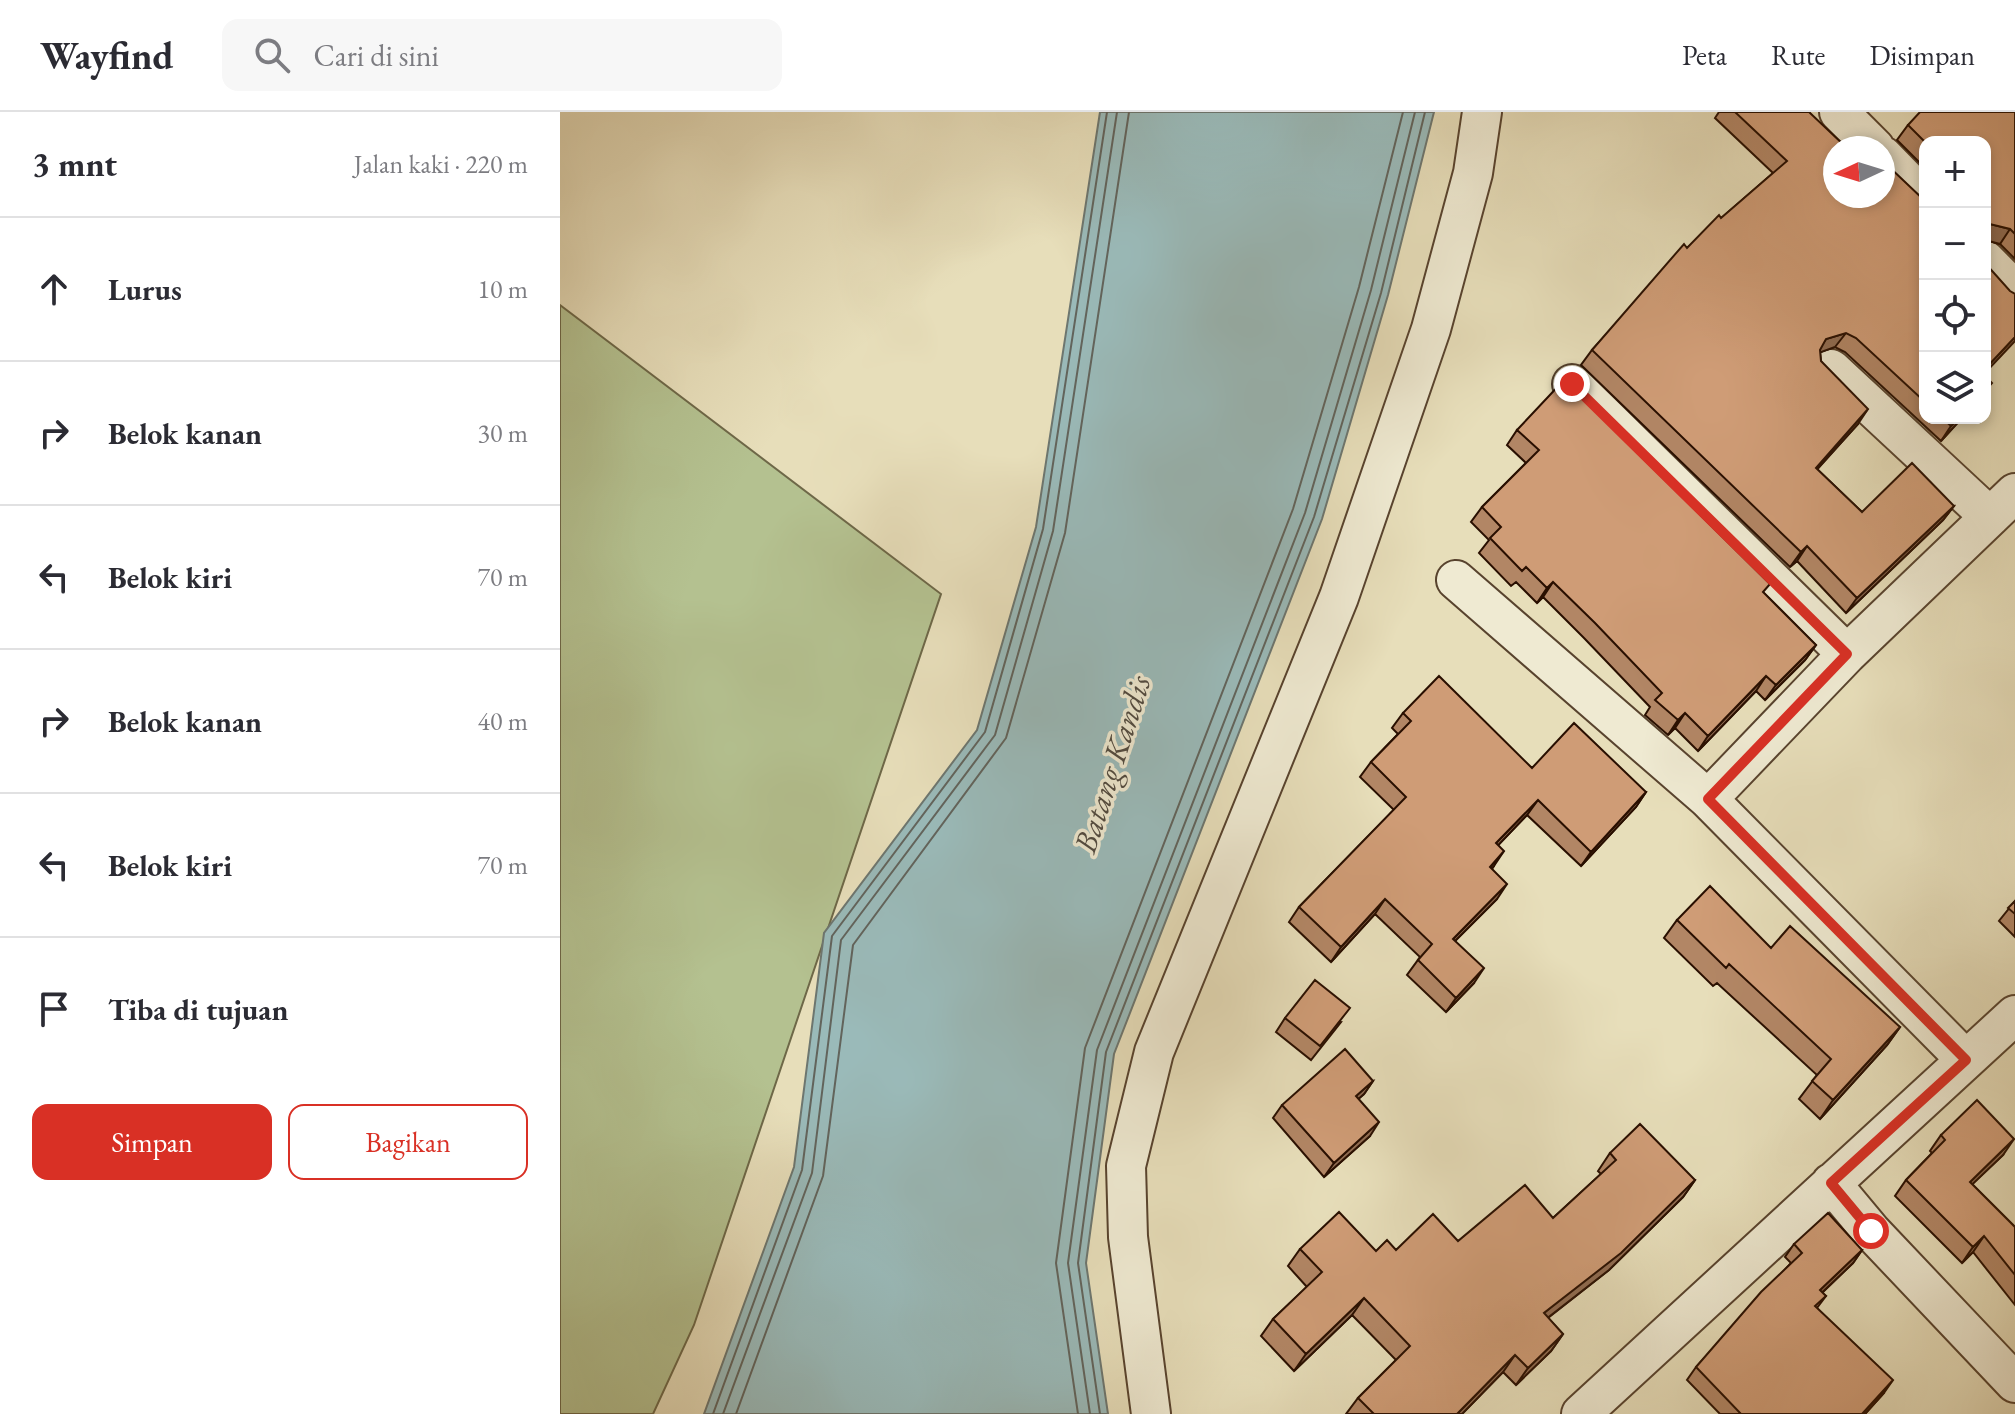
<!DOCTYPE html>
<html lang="id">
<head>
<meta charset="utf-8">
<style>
	body { margin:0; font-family:"EB Garamond",serif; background:#f7f7f7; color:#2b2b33 }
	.controls { position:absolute; right:24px; top:24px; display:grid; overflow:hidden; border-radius:16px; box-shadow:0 4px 12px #0003 }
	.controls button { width:72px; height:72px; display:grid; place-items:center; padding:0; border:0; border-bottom:2px solid #e1e1e2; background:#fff; color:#2b2b33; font:40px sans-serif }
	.compass { position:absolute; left:1263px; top:24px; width:72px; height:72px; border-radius:50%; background:#fff; box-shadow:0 4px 12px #0003; rotate:266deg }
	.stop { position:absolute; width:24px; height:24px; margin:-18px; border:6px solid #d93025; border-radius:50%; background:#fff }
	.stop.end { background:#d93025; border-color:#fff; box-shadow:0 2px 8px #0008 }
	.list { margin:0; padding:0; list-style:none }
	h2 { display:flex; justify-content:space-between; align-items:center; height:104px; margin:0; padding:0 32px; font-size:34px }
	h2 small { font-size:26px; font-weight:400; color:#7c7c81 }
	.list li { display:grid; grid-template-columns:52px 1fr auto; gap:24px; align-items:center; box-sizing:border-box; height:144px; padding:0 32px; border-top:2px solid #e1e1e2 }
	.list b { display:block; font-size:30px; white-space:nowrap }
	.list em { font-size:26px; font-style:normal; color:#7c7c81 }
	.actions { display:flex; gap:16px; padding:24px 32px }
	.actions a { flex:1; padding:18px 0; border:2px solid #d93025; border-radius:16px; text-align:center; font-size:28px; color:#d93025 }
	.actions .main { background:#d93025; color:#fff }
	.icon { flex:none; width:44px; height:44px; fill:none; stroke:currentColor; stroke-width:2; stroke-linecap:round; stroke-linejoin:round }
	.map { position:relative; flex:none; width:1455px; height:1302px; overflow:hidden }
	header { display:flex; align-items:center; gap:48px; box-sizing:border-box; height:112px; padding:0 40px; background:#fff; border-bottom:2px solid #e1e1e2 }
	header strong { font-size:38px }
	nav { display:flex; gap:44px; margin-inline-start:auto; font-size:28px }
	.search { width:560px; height:72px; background:#f7f7f7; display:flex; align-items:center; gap:20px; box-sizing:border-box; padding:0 28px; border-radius:16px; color:#7c7c81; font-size:30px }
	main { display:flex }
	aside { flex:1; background:#fff }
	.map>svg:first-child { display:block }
	.green { fill:#b4c190; stroke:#6e6848; stroke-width:2 }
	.water { fill:#9abab9; stroke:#6d766f; stroke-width:2 }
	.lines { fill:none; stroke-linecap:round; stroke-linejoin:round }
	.shore { stroke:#62645c; stroke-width:2 }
	.minor-casing { stroke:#58432e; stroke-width:42 }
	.minor { stroke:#efead2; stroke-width:38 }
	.wall { fill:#b28665; stroke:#290f00; stroke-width:2 }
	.shaded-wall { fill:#916d53; stroke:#290f00; stroke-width:2 }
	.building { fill:#cf9c76; stroke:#290f00; stroke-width:2 }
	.route { stroke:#d93025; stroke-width:10 }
	.labels { text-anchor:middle; stroke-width:7; stroke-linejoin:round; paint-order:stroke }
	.water-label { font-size:32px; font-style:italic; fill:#514b41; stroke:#efead2 }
</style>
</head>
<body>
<header>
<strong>Wayfind</strong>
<div class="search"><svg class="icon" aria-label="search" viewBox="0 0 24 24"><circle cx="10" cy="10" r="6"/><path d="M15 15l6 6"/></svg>Cari di sini</div>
<nav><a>Peta</a><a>Rute</a><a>Disimpan</a></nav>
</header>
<main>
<aside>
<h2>3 mnt<small>Jalan kaki · 220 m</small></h2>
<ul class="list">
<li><svg class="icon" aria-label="ahead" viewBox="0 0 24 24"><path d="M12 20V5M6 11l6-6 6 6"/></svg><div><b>Lurus</b></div><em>10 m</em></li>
<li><svg class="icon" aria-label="right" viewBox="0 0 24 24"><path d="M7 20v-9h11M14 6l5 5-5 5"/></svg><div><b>Belok kanan</b></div><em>30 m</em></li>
<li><svg class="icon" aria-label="left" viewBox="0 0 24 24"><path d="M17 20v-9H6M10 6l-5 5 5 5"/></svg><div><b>Belok kiri</b></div><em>70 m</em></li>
<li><svg class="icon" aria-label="right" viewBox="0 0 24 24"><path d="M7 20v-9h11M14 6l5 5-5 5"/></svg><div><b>Belok kanan</b></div><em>40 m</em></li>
<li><svg class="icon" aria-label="left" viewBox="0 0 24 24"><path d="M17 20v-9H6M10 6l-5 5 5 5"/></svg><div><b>Belok kiri</b></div><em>70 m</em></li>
<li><svg class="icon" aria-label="arrive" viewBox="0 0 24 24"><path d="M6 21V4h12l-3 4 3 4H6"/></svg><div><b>Tiba di tujuan</b></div></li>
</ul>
<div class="actions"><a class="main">Simpan</a><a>Bagikan</a></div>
</aside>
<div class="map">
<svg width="1455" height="1302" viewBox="0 0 1455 1302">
	<rect width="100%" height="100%" fill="#e7deba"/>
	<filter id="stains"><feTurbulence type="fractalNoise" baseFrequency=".0025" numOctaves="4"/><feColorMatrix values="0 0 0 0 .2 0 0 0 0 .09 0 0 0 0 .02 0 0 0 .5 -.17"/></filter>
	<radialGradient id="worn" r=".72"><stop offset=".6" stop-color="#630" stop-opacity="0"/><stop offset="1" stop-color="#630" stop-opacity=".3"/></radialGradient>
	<!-- green -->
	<path class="green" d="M 0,193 L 381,482 L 134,1213 L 93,1302 L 0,1302 Z"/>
	<!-- water -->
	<path class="water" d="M 540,0 L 874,0 L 828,183 L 762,407 L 554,942 L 526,1151 L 548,1302 L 144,1302 L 234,1055 L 264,821 L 417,618 L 476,415 Z"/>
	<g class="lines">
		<!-- shore -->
		<path class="shore" d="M 153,1302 L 242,1058 L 272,824 L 425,620 L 483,417 L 547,0
			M 163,1302 L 252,1061 L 281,828 L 435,623 L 493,419 L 557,0
			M 176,1302 L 263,1064 L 293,833 L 446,626 L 505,421 L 569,0
			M 518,1302 L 496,1151 L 525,936 L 733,397 L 799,175 L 843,0
			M 530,1302 L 508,1151 L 537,938 L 745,401 L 811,178 L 855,0
			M 540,1302 L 518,1151 L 546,940 L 754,405 L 821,181 L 865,0"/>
		<defs>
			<path id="minor" d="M 1279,0 L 1315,36
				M 1323,44 L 1365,87
				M 1425,148 L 1455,178
				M 1271,257 L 1430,405
				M 1012,272 L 1287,542
				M 896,468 L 1148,687 L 1406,948
				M 1148,687 L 1287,542 L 1455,381
				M 1271,1071 L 1311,1119 L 1455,1271
				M 591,1302 L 568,1125 L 566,1054 L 594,940 L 779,485 L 871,217 L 913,61 L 922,0
				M 1021,1302 L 1455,903"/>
		</defs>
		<!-- minor casing -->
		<use href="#minor" class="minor-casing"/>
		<!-- minor -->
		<use href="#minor" class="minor"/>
	</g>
	<!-- wall -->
	<path class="wall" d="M 1159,0 L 1249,0 L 1275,36 L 1365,89 L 1365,306 L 1402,306 L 1381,329 L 1285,240 L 1275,235 L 1260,240 L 1261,249 L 1298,312 L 1257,357 L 1302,400 L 1394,394 L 1383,408 L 1286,501 L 1237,449 L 1230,455 L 1021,253 L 1032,238 L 1127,136 L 1213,61 L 1155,6 Z
		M 1455,0 L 1455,147 L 1440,132 L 1425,128 L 1425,30 L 1365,30 L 1365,56 L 1337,28 L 1348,13 Z
		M 957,318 L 1204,481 L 1256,533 L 1245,548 L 1205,588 L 1196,579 L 1138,639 L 1115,616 L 1108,623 L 1085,603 L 1090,595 L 1024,526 L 983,485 L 977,491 L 956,470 L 951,474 L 919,441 L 929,428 L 911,410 L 922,395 L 966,351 L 947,333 Z
		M 843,601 L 972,656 L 1086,680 L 1076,695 L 1021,754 L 967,703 L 938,733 L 934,754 L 932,757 L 937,787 L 895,829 L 914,871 L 886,900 L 847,863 L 860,845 L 815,802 L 771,850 L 729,810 L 739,795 L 834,698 L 800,665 L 811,650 L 838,622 L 832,616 Z
		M 1455,789 L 1455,825 L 1439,809 Z
		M 1117,808 L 1211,836 L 1340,915 L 1327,933 L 1260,1007 L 1239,987 L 1257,963 L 1157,871 L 1153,874 L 1104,826 Z
		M 725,906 L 781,910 L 751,948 L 716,920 Z
		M 813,969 L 804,982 L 798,987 L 810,1024 L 764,1065 L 713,1006 L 722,993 Z
		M 1381,1023 L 1443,1043 L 1412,1072 L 1455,1115 L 1455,1193 L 1413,1140 L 1402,1151 L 1335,1084 L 1346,1068 L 1372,1041 L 1370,1039 Z
		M 1050,1041 L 1135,1068 L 1123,1085 L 1049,1158 L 988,1206 L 1003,1222 L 991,1239 L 956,1273 L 943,1260 L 902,1302 L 786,1302 L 798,1286 L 836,1248 L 792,1203 L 734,1259 L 701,1224 L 713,1207 L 747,1175 L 728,1154 L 740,1137 L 816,1139 L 836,1138 L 898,1129 L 993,1106 L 1041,1062 L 1038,1059 Z
		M 1234,1132 L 1302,1138 L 1293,1151 L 1262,1181 L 1266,1184 L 1257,1196 L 1324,1281 L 1305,1302 L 1160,1302 L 1127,1268 L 1136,1255 L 1231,1151 L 1225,1145 Z"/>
	<!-- shaded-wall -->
	<path class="shaded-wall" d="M 1430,112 L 1450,117 L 1440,132 L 1425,128 L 1425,115 Z
		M 1286,221 L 1275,235 L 1256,242 L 1266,227 Z
		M 1455,225 L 1455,229 L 1425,261 L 1425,257 Z
		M 1308,297 L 1298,312 L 1245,371 L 1256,356 Z
		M 1399,306 L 1402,306 L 1381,329 L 1391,314 Z
		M 1394,394 L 1383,408 L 1286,501 L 1297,486 Z
		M 1247,434 L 1237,449 L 1230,455 L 1241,440 Z
		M 993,470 L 983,485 L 977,491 L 987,476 Z
		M 1256,533 L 1245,548 L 1205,588 L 1216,573 Z
		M 1206,564 L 1196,579 L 1138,639 L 1148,624 Z
		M 1125,601 L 1115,616 L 1108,623 L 1118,608 Z
		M 1086,680 L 1076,695 L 1021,754 L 1031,740 Z
		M 978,688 L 967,703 L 926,746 L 936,731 Z
		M 944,739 L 934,754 L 919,770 L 930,755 Z
		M 947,772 L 937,787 L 883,841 L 893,827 Z
		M 825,787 L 815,802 L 771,850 L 781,835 Z
		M 924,856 L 914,871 L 886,900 L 896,886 Z
		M 1340,915 L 1327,933 L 1260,1007 L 1273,988 Z
		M 813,969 L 804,982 L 786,998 L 796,984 Z
		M 819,1010 L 810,1024 L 764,1065 L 774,1051 Z
		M 1454,1027 L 1443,1043 L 1399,1085 L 1410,1070 Z
		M 1135,1068 L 1123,1085 L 1049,1158 L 972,1218 L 984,1201 Z
		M 1424,1124 L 1413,1140 L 1402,1151 L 1413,1135 Z
		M 1302,1138 L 1293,1151 L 1251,1191 L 1260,1178 Z
		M 804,1186 L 792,1203 L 734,1259 L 746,1242 Z
		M 1003,1222 L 991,1239 L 956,1273 L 968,1256 Z
		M 955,1243 L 943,1260 L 902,1302 L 897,1302 Z
		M 1333,1268 L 1324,1281 L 1305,1302 L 1302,1302 Z"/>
	<!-- building -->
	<path class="building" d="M 1175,0 L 1249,0 L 1287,36 L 1275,36 L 1275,84 L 1323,84 L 1323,49 L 1365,89 L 1365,290 L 1296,226 L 1286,221 L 1266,227 L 1260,238 L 1261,249 L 1308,297 L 1256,356 L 1302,400 L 1352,351 L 1394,394 L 1297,486 L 1247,434 L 1241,440 L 1032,238 L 1124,132 L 1127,136 L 1159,103 L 1161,106 L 1227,49 Z
		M 1360,0 L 1455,0 L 1455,122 L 1450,117 L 1430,112 L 1425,115 L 1425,30 L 1365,30 L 1348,13 Z
		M 1425,151 L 1450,179 L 1455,182 L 1455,225 L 1425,257 Z
		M 1425,264 L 1432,271 L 1425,279 Z
		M 1004,268 L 1210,472 L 1203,480 L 1256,533 L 1216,573 L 1206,564 L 1148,624 L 1125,601 L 1118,608 L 1095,588 L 1102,581 L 1035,511 L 993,470 L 987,476 L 966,455 L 962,459 L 930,426 L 941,415 L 922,395 L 979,338 L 957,318 Z
		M 1382,306 L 1399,306 L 1391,314 Z
		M 879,564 L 972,656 L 1014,611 L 1086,680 L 1031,740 L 978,688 L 936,731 L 944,739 L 930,755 L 947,772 L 893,827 L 924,856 L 896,886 L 858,848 L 872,832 L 825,787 L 781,835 L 739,795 L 846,685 L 811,650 L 851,609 L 843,601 Z
		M 1150,774 L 1211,836 L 1230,814 L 1340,915 L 1273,988 L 1252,969 L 1271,947 L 1169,852 L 1166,856 L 1117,808 Z
		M 1455,789 L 1455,802 L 1448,796 Z
		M 755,868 L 790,896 L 760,934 L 725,906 Z
		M 785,937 L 813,969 L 796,984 L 819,1010 L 774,1051 L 722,993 Z
		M 1417,988 L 1454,1027 L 1410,1070 L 1455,1115 L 1455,1163 L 1424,1124 L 1413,1135 L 1346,1068 L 1385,1028 L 1381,1023 Z
		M 1080,1012 L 1135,1068 L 1061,1141 L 984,1201 L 1003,1222 L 968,1256 L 955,1243 L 897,1302 L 814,1302 L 798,1286 L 850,1234 L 804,1186 L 746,1242 L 713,1207 L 762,1160 L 740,1137 L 779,1100 L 816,1139 L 827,1128 L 836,1138 L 873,1102 L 898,1129 L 965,1073 L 993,1106 L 1056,1048 L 1050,1041 Z
		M 1268,1101 L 1302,1138 L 1260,1178 L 1266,1184 L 1255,1194 L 1333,1268 L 1302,1302 L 1181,1302 L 1136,1255 L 1201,1180 L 1242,1141 L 1234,1132 Z"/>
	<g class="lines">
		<!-- route -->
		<path class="route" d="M 1012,272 L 1287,542 L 1148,687 L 1406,948 L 1271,1071 L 1311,1119"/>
	</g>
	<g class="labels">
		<!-- water labels -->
		<g class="water-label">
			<text transform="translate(552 652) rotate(-72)" y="11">Batang Kandis</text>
		</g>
	</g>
	<rect width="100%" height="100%" filter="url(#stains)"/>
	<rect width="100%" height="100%" fill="url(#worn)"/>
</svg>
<div class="controls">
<button>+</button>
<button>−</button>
<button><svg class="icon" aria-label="locate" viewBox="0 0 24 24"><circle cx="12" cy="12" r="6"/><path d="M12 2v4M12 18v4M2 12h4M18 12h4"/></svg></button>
<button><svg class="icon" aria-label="layers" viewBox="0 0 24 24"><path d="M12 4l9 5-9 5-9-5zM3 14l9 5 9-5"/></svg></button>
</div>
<svg class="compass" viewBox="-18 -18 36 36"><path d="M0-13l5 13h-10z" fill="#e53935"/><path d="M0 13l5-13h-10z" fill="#7c7c81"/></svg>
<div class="stop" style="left:1311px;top:1119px"></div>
<div class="stop end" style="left:1012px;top:272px"></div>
</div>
</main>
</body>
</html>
